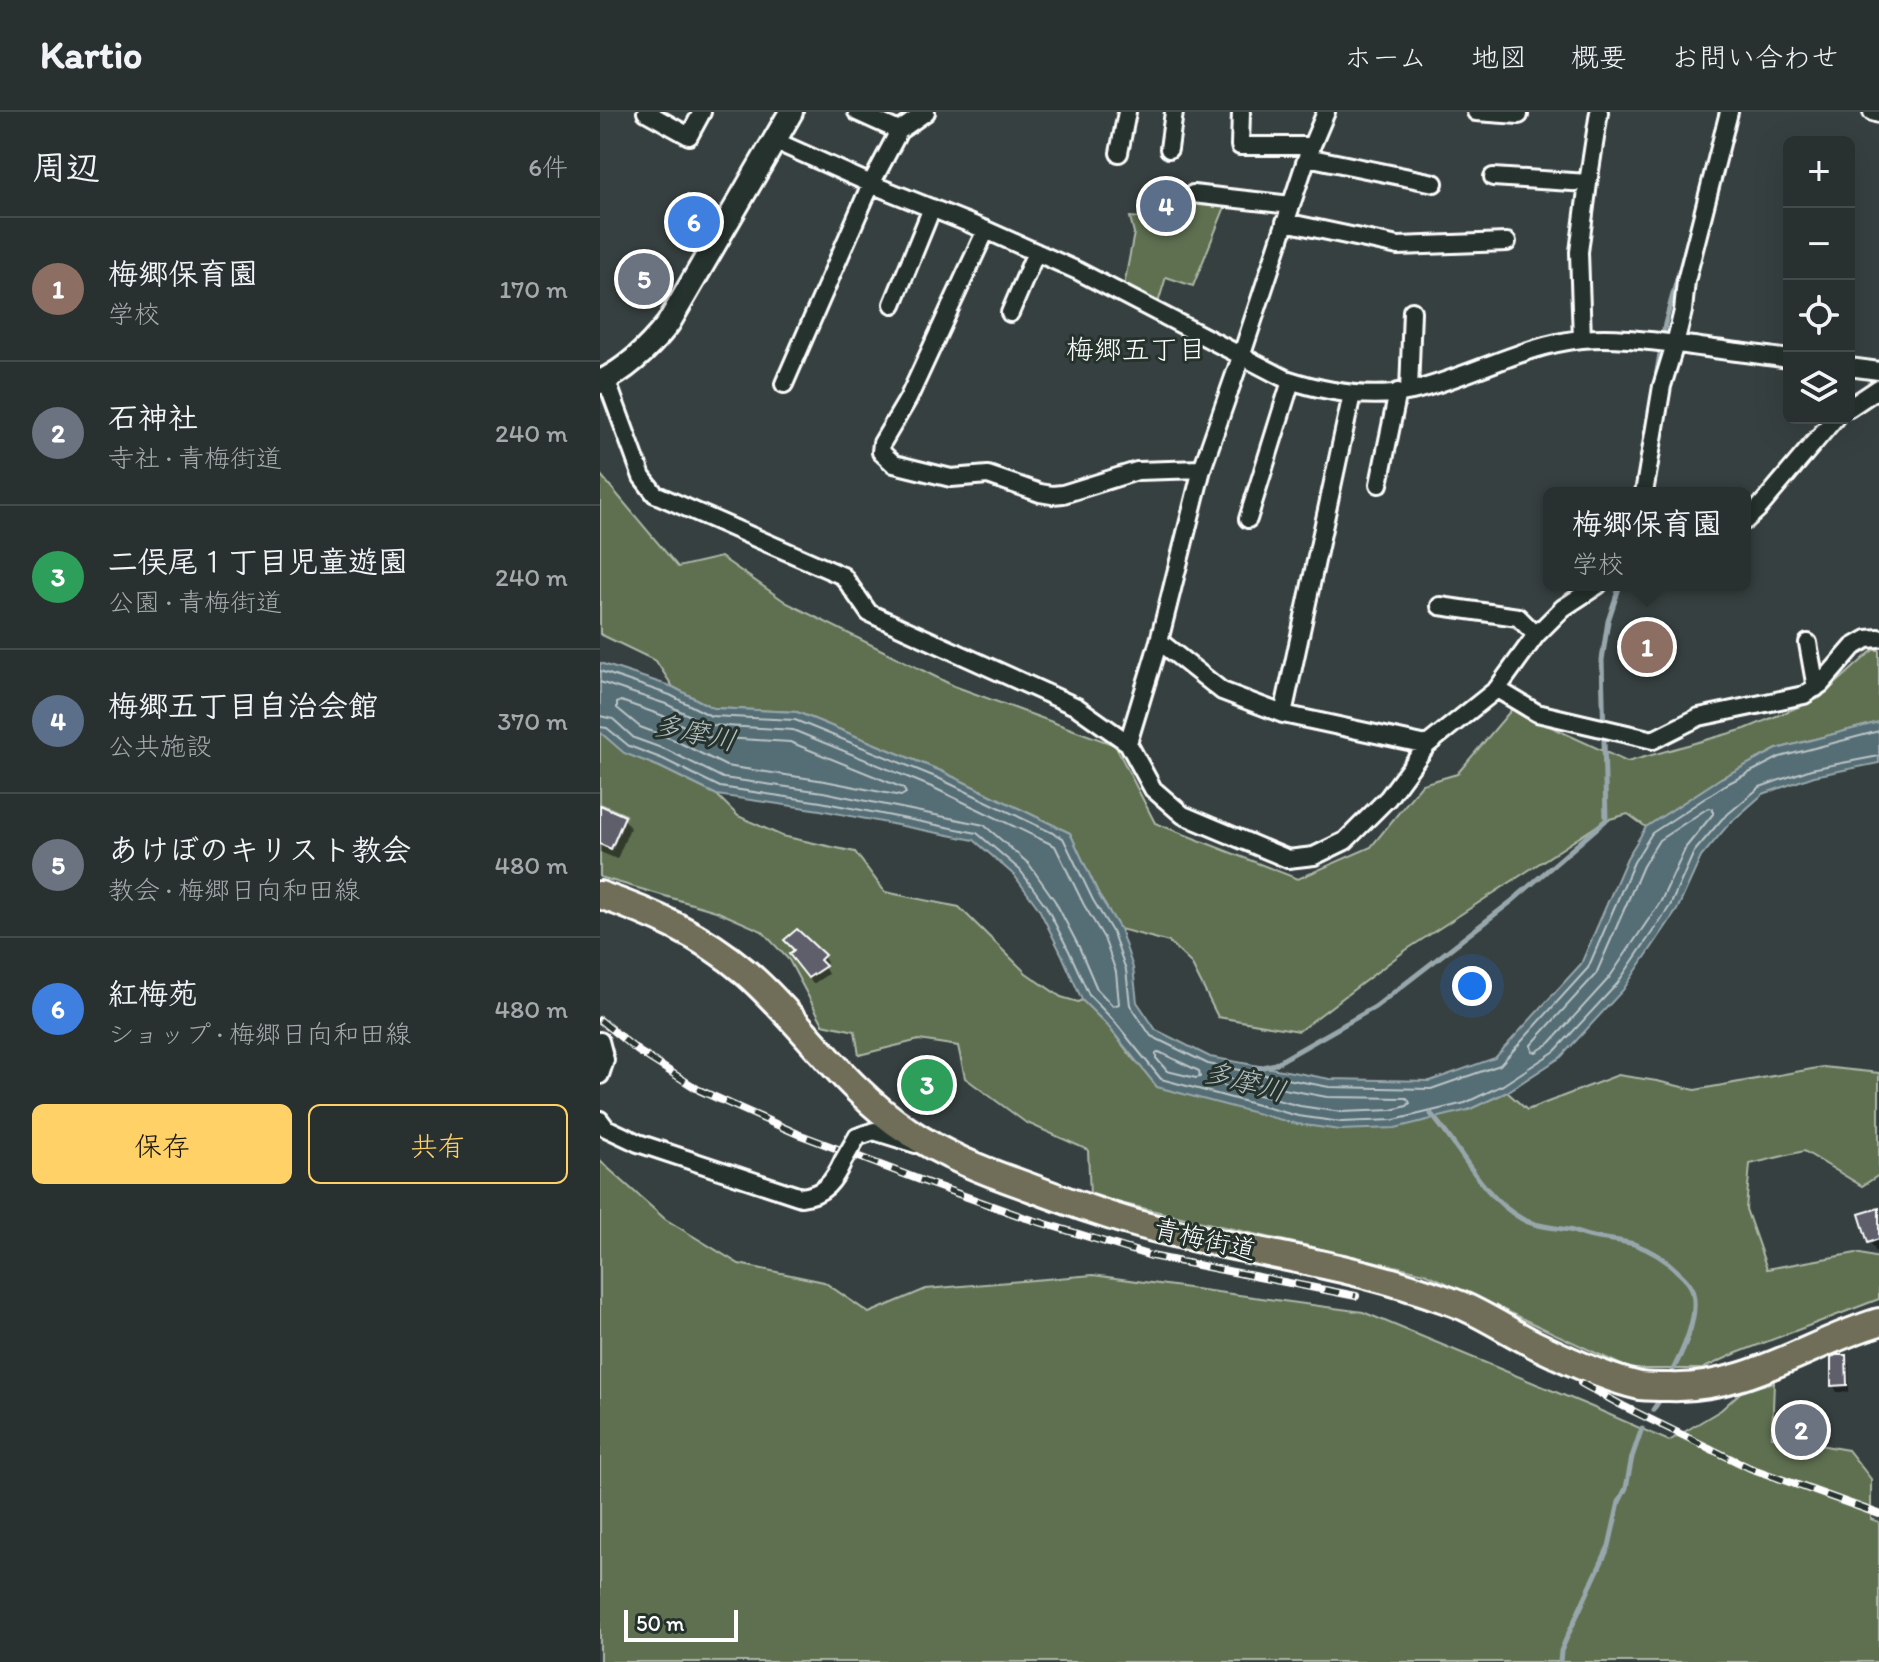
<!DOCTYPE html>
<html lang="ja">
<head>
<meta charset="utf-8">
<style>
	body { margin:0; font-family:Itim,"Klee One",sans-serif; background:#353c3c; color:#f1f3f6 }
	.controls { position:absolute; right:24px; top:24px; display:grid; overflow:hidden; border-radius:12px; box-shadow:0 8px 32px #0002 }
	.controls button { width:72px; height:72px; display:grid; place-items:center; padding:0; border:0; border-bottom:2px solid #454b4c; background:#293030; color:#f1f3f6; font:40px sans-serif }
	.scale { position:absolute; left:24px; bottom:20px; width:114px; box-sizing:border-box; padding-left:8px; border:4px solid #fff; border-top:0; font-size:22px; line-height:28px; white-space:nowrap; color:#fff; -webkit-text-stroke:6px #26332d; paint-order:stroke }
	.you { position:absolute; left:872px; top:874px; width:28px; height:28px; margin:-20px; border:6px solid #fff; border-radius:50%; background:#1a73e8; box-shadow:0 0 0 12px #1a73e833 }
	.badge { display:grid; place-items:center; width:52px; height:52px; border-radius:50%; background:#ffd166; color:#fff; font-size:26px; font-weight:700 }
	.pin { position:absolute; translate:-50% -50%; border:4px solid #fff; box-shadow:0 2px 8px #0006 }
	.popup { position:absolute; left:943px; top:375px; width:208px; height:104px; box-sizing:border-box; display:grid; place-content:center; border-radius:12px; background:#293030; filter:drop-shadow(0 2px 6px #0005); font-size:26px; white-space:nowrap; color:#a5a9ab }
	.popup b { font-size:30px; color:#f1f3f6 }
	.popup::after { content:''; position:absolute; left:50%; top:100%; margin-left:-16px; border:16px solid transparent; border-top-color:#293030 }
	.list { margin:0; padding:0; list-style:none }
	h2 { display:flex; justify-content:space-between; align-items:center; height:104px; margin:0; padding:0 32px; font-size:34px }
	h2 small { font-size:26px; font-weight:400; color:#a5a9ab }
	.list li { display:grid; grid-template-columns:52px 1fr auto; gap:24px; align-items:center; box-sizing:border-box; height:144px; padding:0 32px; border-top:2px solid #454b4c }
	.list b { display:block; font-size:30px; white-space:nowrap }
	.list p { margin:0; font-size:26px; white-space:nowrap; color:#a5a9ab }
	.list em { font-size:26px; font-style:normal; color:#a5a9ab }
	.actions { display:flex; gap:16px; padding:24px 32px }
	.actions a { flex:1; padding:18px 0; border:2px solid #ffd166; border-radius:12px; text-align:center; font-size:28px; color:#ffd166 }
	.actions .main { background:#ffd166; color:#111 }
	.icon { flex:none; width:44px; height:44px; fill:none; stroke:currentColor; stroke-width:2; stroke-linecap:round; stroke-linejoin:round }
	.map { position:relative; flex:none; width:1279px; height:1550px; overflow:hidden }
	header { display:flex; align-items:center; gap:48px; box-sizing:border-box; height:112px; padding:0 40px; background:#293030; border-bottom:2px solid #454b4c }
	header strong { font-size:38px }
	nav { display:flex; gap:44px; margin-inline-start:auto; font-size:28px }
	main { display:flex }
	aside { flex:1; background:#293030 }
	.map>svg:first-child { display:block }
	.green { fill:#5e6f51; stroke:#aeb7a8; stroke-width:2 }
	.water { fill:#546d74; stroke:#98a7ac; stroke-width:2 }
	.shadow { fill:#0007 }
	.lines { fill:none; stroke-linecap:round; stroke-linejoin:round }
	.shore { stroke:#bbc5c7; stroke-width:2 }
	.stream { stroke:#98a7ac; stroke-width:5 }
	.building { fill:#5e5f6c; stroke:#fff; stroke-width:2 }
	.minor-casing { stroke:#fff; stroke-width:22 }
	.secondary-casing { stroke:#fff; stroke-width:28 }
	.trunk-casing { stroke:#fff; stroke-width:32 }
	.minor { stroke:#26332d; stroke-width:16 }
	.secondary { stroke:#26332d; stroke-width:22 }
	.trunk { stroke:#706e59; stroke-width:26 }
	.rail-casing { stroke:#fff; stroke-width:8 }
	.rail { stroke:#26332d; stroke-width:5; stroke-dasharray:15; stroke-linecap:butt }
	.minor-bridge-casing { stroke:#fff; stroke-width:22; stroke-linecap:butt }
	.minor-bridge { stroke:#26332d; stroke-width:16 }
	.labels { text-anchor:middle; stroke-width:6; stroke-linejoin:round; paint-order:stroke }
	.street-label { font-size:26px; fill:#fff; stroke:#26332d }
	.neighbourhood-label { font-size:28px; fill:#fff; stroke:#26332d }
	.water-label { font-size:28px; font-style:italic; fill:#b2bdc0; stroke:#26332d }
</style>
</head>
<body>
<header>
<strong>Kartio</strong>
<nav><a>ホーム</a><a>地図</a><a>概要</a><a>お問い合わせ</a></nav>
</header>
<main>
<aside>
<h2>周辺<small>6件</small></h2>
<ul class="list">
<li><span class="badge" style="background:#8d6e63">1</span><div><b>梅郷保育園</b><p>学校</p></div><em>170 m</em></li>
<li><span class="badge" style="background:#6b7280">2</span><div><b>石神社</b><p>寺社 · 青梅街道</p></div><em>240 m</em></li>
<li><span class="badge" style="background:#2e9e5b">3</span><div><b>二俣尾１丁目児童遊園</b><p>公園 · 青梅街道</p></div><em>240 m</em></li>
<li><span class="badge" style="background:#5c6f8a">4</span><div><b>梅郷五丁目自治会館</b><p>公共施設</p></div><em>370 m</em></li>
<li><span class="badge" style="background:#6b7280">5</span><div><b>あけぼのキリスト教会</b><p>教会 · 梅郷日向和田線</p></div><em>480 m</em></li>
<li><span class="badge" style="background:#3f7fe0">6</span><div><b>紅梅苑</b><p>ショップ · 梅郷日向和田線</p></div><em>480 m</em></li>
</ul>
<div class="actions"><a class="main">保存</a><a>共有</a></div>
</aside>
<div class="map">
<svg width="1279" height="1550" viewBox="0 0 1279 1550">
	<rect width="100%" height="100%" fill="#374040"/>
	<filter id="ink" filterUnits="userSpaceOnUse"><feTurbulence type="fractalNoise" baseFrequency=".0125" numOctaves="2"/><feDisplacementMap in="SourceGraphic" scale="16" xChannelSelector="R" yChannelSelector="G"/><feConvolveMatrix kernelMatrix="1 2 1 2 8 2 1 2 1" color-interpolation-filters="sRGB"/></filter>
	<g filter="url(#ink)">
		<!-- green -->
		<path class="green" d="M 590,87 L 627,90 L 593,174 L 566,165 L 558,191 L 524,174 L 534,121 L 530,105 L 588,109 Z
			M 0,362 L 78,455 L 121,445 L 187,491 L 354,574 L 515,633 L 555,711 L 698,767 L 771,735 L 822,672 L 857,662 L 912,597 L 1027,650 L 1145,617 L 1220,586 L 1273,538 L 1279,538 L 1279,610 L 1177,637 L 1121,666 L 1046,715 L 1028,702 L 1006,708 L 806,838 L 699,919 L 618,905 L 591,851 L 569,830 L 520,817 L 500,785 L 470,721 L 341,659 L 197,600 L 113,596 L 73,575 L 56,549 L 0,522 Z
			M 0,620 L 25,641 L 60,655 L 117,683 L 138,704 L 182,724 L 255,740 L 285,780 L 359,795 L 426,861 L 461,885 L 478,890 L 482,888 L 508,914 L 535,949 L 868,998 L 907,980 L 927,998 L 1018,963 L 1057,969 L 1095,978 L 1223,955 L 1279,961 L 1279,1063 L 1262,1074 L 1204,1039 L 1150,1052 L 1146,1097 L 1167,1157 L 1256,1141 L 1279,1146 L 1279,1187 L 1137,1241 L 1102,1257 L 1030,1257 L 825,1161 L 490,1084 L 488,1038 L 425,1010 L 365,966 L 358,934 L 319,928 L 259,943 L 255,919 L 223,912 L 189,848 L 162,819 L 116,799 L 0,765 L 0,733 L 12,737 L 26,703 L 0,692 Z
			M 0,1049 L 65,1107 L 139,1152 L 224,1170 L 269,1201 L 326,1177 L 493,1163 L 763,1200 L 992,1295 L 1069,1329 L 1121,1298 L 1143,1278 L 1174,1270 L 1172,1325 L 1248,1338 L 1271,1367 L 1271,1407 L 1279,1410 L 1279,1550 L 0,1550 Z"/>
		<!-- water -->
		<path class="water" d="M 0,551 L 73,575 L 113,596 L 197,600 L 341,659 L 470,721 L 500,785 L 520,817 L 533,856 L 537,890 L 556,918 L 610,945 L 730,967 L 830,969 L 895,946 L 981,852 L 1027,746 L 1046,715 L 1121,666 L 1177,637 L 1279,610 L 1279,651 L 1214,664 L 1163,682 L 1128,713 L 1101,745 L 1077,798 L 1023,878 L 961,945 L 907,980 L 868,998 L 795,1016 L 740,1018 L 697,1012 L 557,975 L 508,914 L 482,888 L 462,843 L 439,797 L 414,763 L 374,728 L 220,698 L 117,683 L 60,655 L 24,641 L 0,620 Z"/>
		<!-- shadow -->
		<path class="shadow" d="M 582,81 L 586,88 L 587,109 L 553,109 L 549,102 Z
			M 108,97 L 115,108 L 96,142 L 76,130 L 69,119 Z
			M 0,695 L 23,705 L 30,716 L 17,747 L 0,740 Z
			M 187,828 L 223,844 L 227,851 L 224,855 L 228,862 L 213,872 L 196,850 L 195,840 Z
			M 1279,1098 L 1279,1145 L 1270,1130 Z
			M 1245,1245 L 1249,1252 L 1249,1280 L 1237,1280 L 1233,1273 Z"/>
		<g class="lines">
			<!-- shore -->
			<path class="shore" d="M 0,559 L 70,583 L 111,604 L 195,608 L 338,666 L 463,726 L 493,788 L 513,821 L 526,858 L 530,893 L 551,924 L 608,952 L 729,975 L 831,977 L 900,953 L 988,856 L 1034,750 L 1052,721 L 1125,673 L 1180,645 L 1279,619
				M 0,570 L 66,592 L 109,613 L 193,618 L 334,676 L 455,734 L 484,793 L 504,826 L 516,860 L 519,892 L 513,894 L 497,877 L 479,835 L 455,789 L 429,752 L 384,713 L 223,680 L 123,666 L 67,638 L 34,626 L 13,607 L 0,604
				M 21,589 L 61,603 L 107,625 L 190,630 L 303,676 L 306,681 L 301,684 L 225,669 L 126,654 L 72,627 L 40,615 L 17,596 L 17,591 Z
				M 0,615 L 7,616 L 29,634 L 63,647 L 120,675 L 221,690 L 377,721 L 420,758 L 446,794 L 469,839 L 489,883 L 514,909 L 561,967 L 698,1004 L 741,1010 L 794,1008 L 865,991 L 903,973 L 955,939 L 1017,872 L 1070,794 L 1094,740 L 1122,707 L 1160,675 L 1211,657 L 1279,644
				M 1108,696 L 1113,697 L 1113,702 L 1086,735 L 1061,789 L 1009,866 L 950,931 L 936,940 L 932,939 L 931,933 L 996,862 L 1043,754 L 1059,728 Z
				M 559,940 L 599,959 L 600,965 L 596,966 L 567,959 L 556,946 L 556,942 Z
				M 625,966 L 727,985 L 807,986 L 810,991 L 807,994 L 792,998 L 741,1000 L 700,994 L 624,974 L 621,969 Z"/>
			<!-- stream -->
			<path class="stream" d="M 1055,271 L 1065,212 L 1099,86
				M 659,956 L 675,952 L 775,895 L 912,789 L 1006,708 L 1002,548 L 1008,509 L 1020,473
				M 831,1002 C 861,1036 881,1084 922,1107 C 936,1115 954,1115 969,1118 C 979,1121 988,1125 998,1126 C 1010,1128 1023,1129 1034,1132 C 1050,1138 1063,1145 1075,1157 C 1081,1163 1088,1168 1091,1175 C 1102,1201 1081,1244 1068,1267
				M 1053,1298 L 1059,1289
				M 960,1550 L 961,1539 L 967,1525 L 1009,1434 L 1019,1390 L 1026,1376 L 1032,1345 L 1042,1316"/>
		</g>
		<!-- building -->
		<path class="building" d="M 547,79 L 583,79 L 584,103 L 547,103 Z
			M 87,83 L 110,96 L 89,132 L 67,119 Z
			M 0,693 L 25,704 L 11,737 L 0,732 Z
			M 197,817 L 225,843 L 220,848 L 226,854 L 208,866 L 189,842 L 194,838 L 184,828 Z
			M 1279,1096 L 1279,1127 L 1268,1131 L 1259,1102 Z
			M 1236,1243 L 1246,1243 L 1247,1273 L 1231,1274 L 1231,1245 Z"/>
		<g class="lines">
			<defs>
				<path id="minor" d="M 46,0 L 89,24 L 102,0
					M 257,0 L 299,19
					M 641,0 L 640,34 L 711,34
					M 876,0 L 919,3 L 919,0
					M 1272,0 L 1279,2
					M 175,29 L 271,72 L 386,118 L 478,159 L 686,267 C 726,280 770,288 812,279 C 870,265 923,233 982,227 C 1017,224 1051,229 1086,233 C 1120,238 1155,242 1189,247
					M 569,37 L 574,0
					M 519,41 L 527,0
					M 707,45 L 834,71
					M 893,65 L 988,71
					M 593,82 L 691,93
					M 685,110 L 798,134 L 907,130
					M 386,118 L 308,287 L 282,331 L 281,340 L 294,352 L 351,366 L 388,363 L 440,381 L 452,383 L 463,382 L 537,359 L 602,357
					M 293,192 L 332,96
					M 410,201 L 436,140
					M 982,227 L 979,140 L 988,71 L 999,0
					M 1249,255 L 1279,259
					M 6,267 L 42,365 L 55,382 L 243,464 L 269,501 L 477,595 L 528,631 L 553,677 L 583,703 L 688,747 L 714,744 L 745,729 L 788,686 L 827,633 L 897,577 L 936,523 L 963,496 L 998,473
					M 184,272 L 271,72 L 299,19 L 326,0
					M 809,279 L 812,199
					M 1249,296 L 1279,276
					M 779,372 L 798,280
					M 1044,381 L 1062,274 L 1075,232 L 1083,199 L 1086,169 L 1129,0
					M 648,407 L 691,269
					M 1145,409 L 1158,397 L 1235,306
					M 840,494 L 918,505 L 936,523
					M 559,529 L 622,579 L 683,602 L 827,633
					M 1208,531 L 1216,576
					M 897,577 L 937,601 L 1053,628 L 1099,605 L 1204,583 L 1221,572 L 1253,535 L 1267,527 L 1279,526
					M 683,602 L 752,282
					M 528,631 L 559,529 L 602,357 L 641,245 L 707,45 L 726,0
					M 0,929 L 5,948 L 0,963
					M 0,1008 L 6,1016 L 38,1031 L 201,1085 C 224,1083 234,1069 243,1049
					M 257,1025 L 274,1019 L 316,1032"/>
				<path id="secondary" d="M 0,270 C 28,257 49,236 68,212 L 191,0"/>
				<path id="trunk" d="M 0,783 C 52,801 102,823 144,859 C 202,909 243,976 308,1019 C 343,1043 384,1059 424,1073 C 467,1089 509,1105 553,1116 C 643,1139 736,1150 824,1180 C 838,1185 852,1189 865,1195 C 891,1207 915,1223 940,1235 C 967,1248 1012,1268 1040,1274 C 1050,1275 1060,1275 1069,1275 C 1145,1278 1209,1231 1279,1210"/>
			</defs>
			<!-- minor casing -->
			<use href="#minor" class="minor-casing"/>
			<!-- secondary casing -->
			<use href="#secondary" class="secondary-casing"/>
			<!-- trunk casing -->
			<use href="#trunk" class="trunk-casing"/>
			<!-- minor -->
			<use href="#minor" class="minor"/>
			<!-- secondary -->
			<use href="#secondary" class="secondary"/>
			<!-- trunk -->
			<use href="#trunk" class="trunk"/>
			<defs>
				<path id="rail" d="M 0,908 L 38,939 L 99,978 L 198,1022 L 328,1071 L 423,1105 L 551,1144 L 756,1184
					M 981,1271 L 1023,1294 L 1150,1356 L 1279,1402"/>
			</defs>
			<!-- rail casing -->
			<use href="#rail" class="rail-casing"/>
			<!-- rail -->
			<use href="#rail" class="rail"/>
			<defs>
				<path id="minor-bridge" d="M 243,1049 L 257,1025"/>
			</defs>
			<!-- minor-bridge casing -->
			<use href="#minor-bridge" class="minor-bridge-casing"/>
			<!-- minor-bridge -->
			<use href="#minor-bridge" class="minor-bridge"/>
		</g>
	</g>
	<g class="labels">
		<!-- street labels -->
		<g class="street-label">
			<text transform="translate(605 1127) rotate(13)" y="9">青梅街道</text>
		</g>
		<!-- neighbourhood labels -->
		<g class="neighbourhood-label">
			<text x="536" y="247">梅郷五丁目</text>
		</g>
		<!-- water labels -->
		<g class="water-label">
			<text transform="translate(95 620) rotate(12)" y="10">多摩川</text>
			<text transform="translate(645 969) rotate(15)" y="10">多摩川</text>
		</g>
	</g>
</svg>
<div class="controls">
<button>+</button>
<button>−</button>
<button><svg class="icon" aria-label="locate" viewBox="0 0 24 24"><circle cx="12" cy="12" r="6"/><path d="M12 2v4M12 18v4M2 12h4M18 12h4"/></svg></button>
<button><svg class="icon" aria-label="layers" viewBox="0 0 24 24"><path d="M12 4l9 5-9 5-9-5zM3 14l9 5 9-5"/></svg></button>
</div>
<div class="scale">50 m</div>
<div class="you"></div>
<div class="pin badge" style="left:1047px;top:535px;background:#8d6e63">1</div>
<div class="popup"><b>梅郷保育園</b>学校</div>
<div class="pin badge" style="left:1201px;top:1318px;background:#6b7280">2</div>
<div class="pin badge" style="left:327px;top:973px;background:#2e9e5b">3</div>
<div class="pin badge" style="left:566px;top:94px;background:#5c6f8a">4</div>
<div class="pin badge" style="left:44px;top:167px;background:#6b7280">5</div>
<div class="pin badge" style="left:94px;top:110px;background:#3f7fe0">6</div>
</div>
</main>
</body>
</html>
